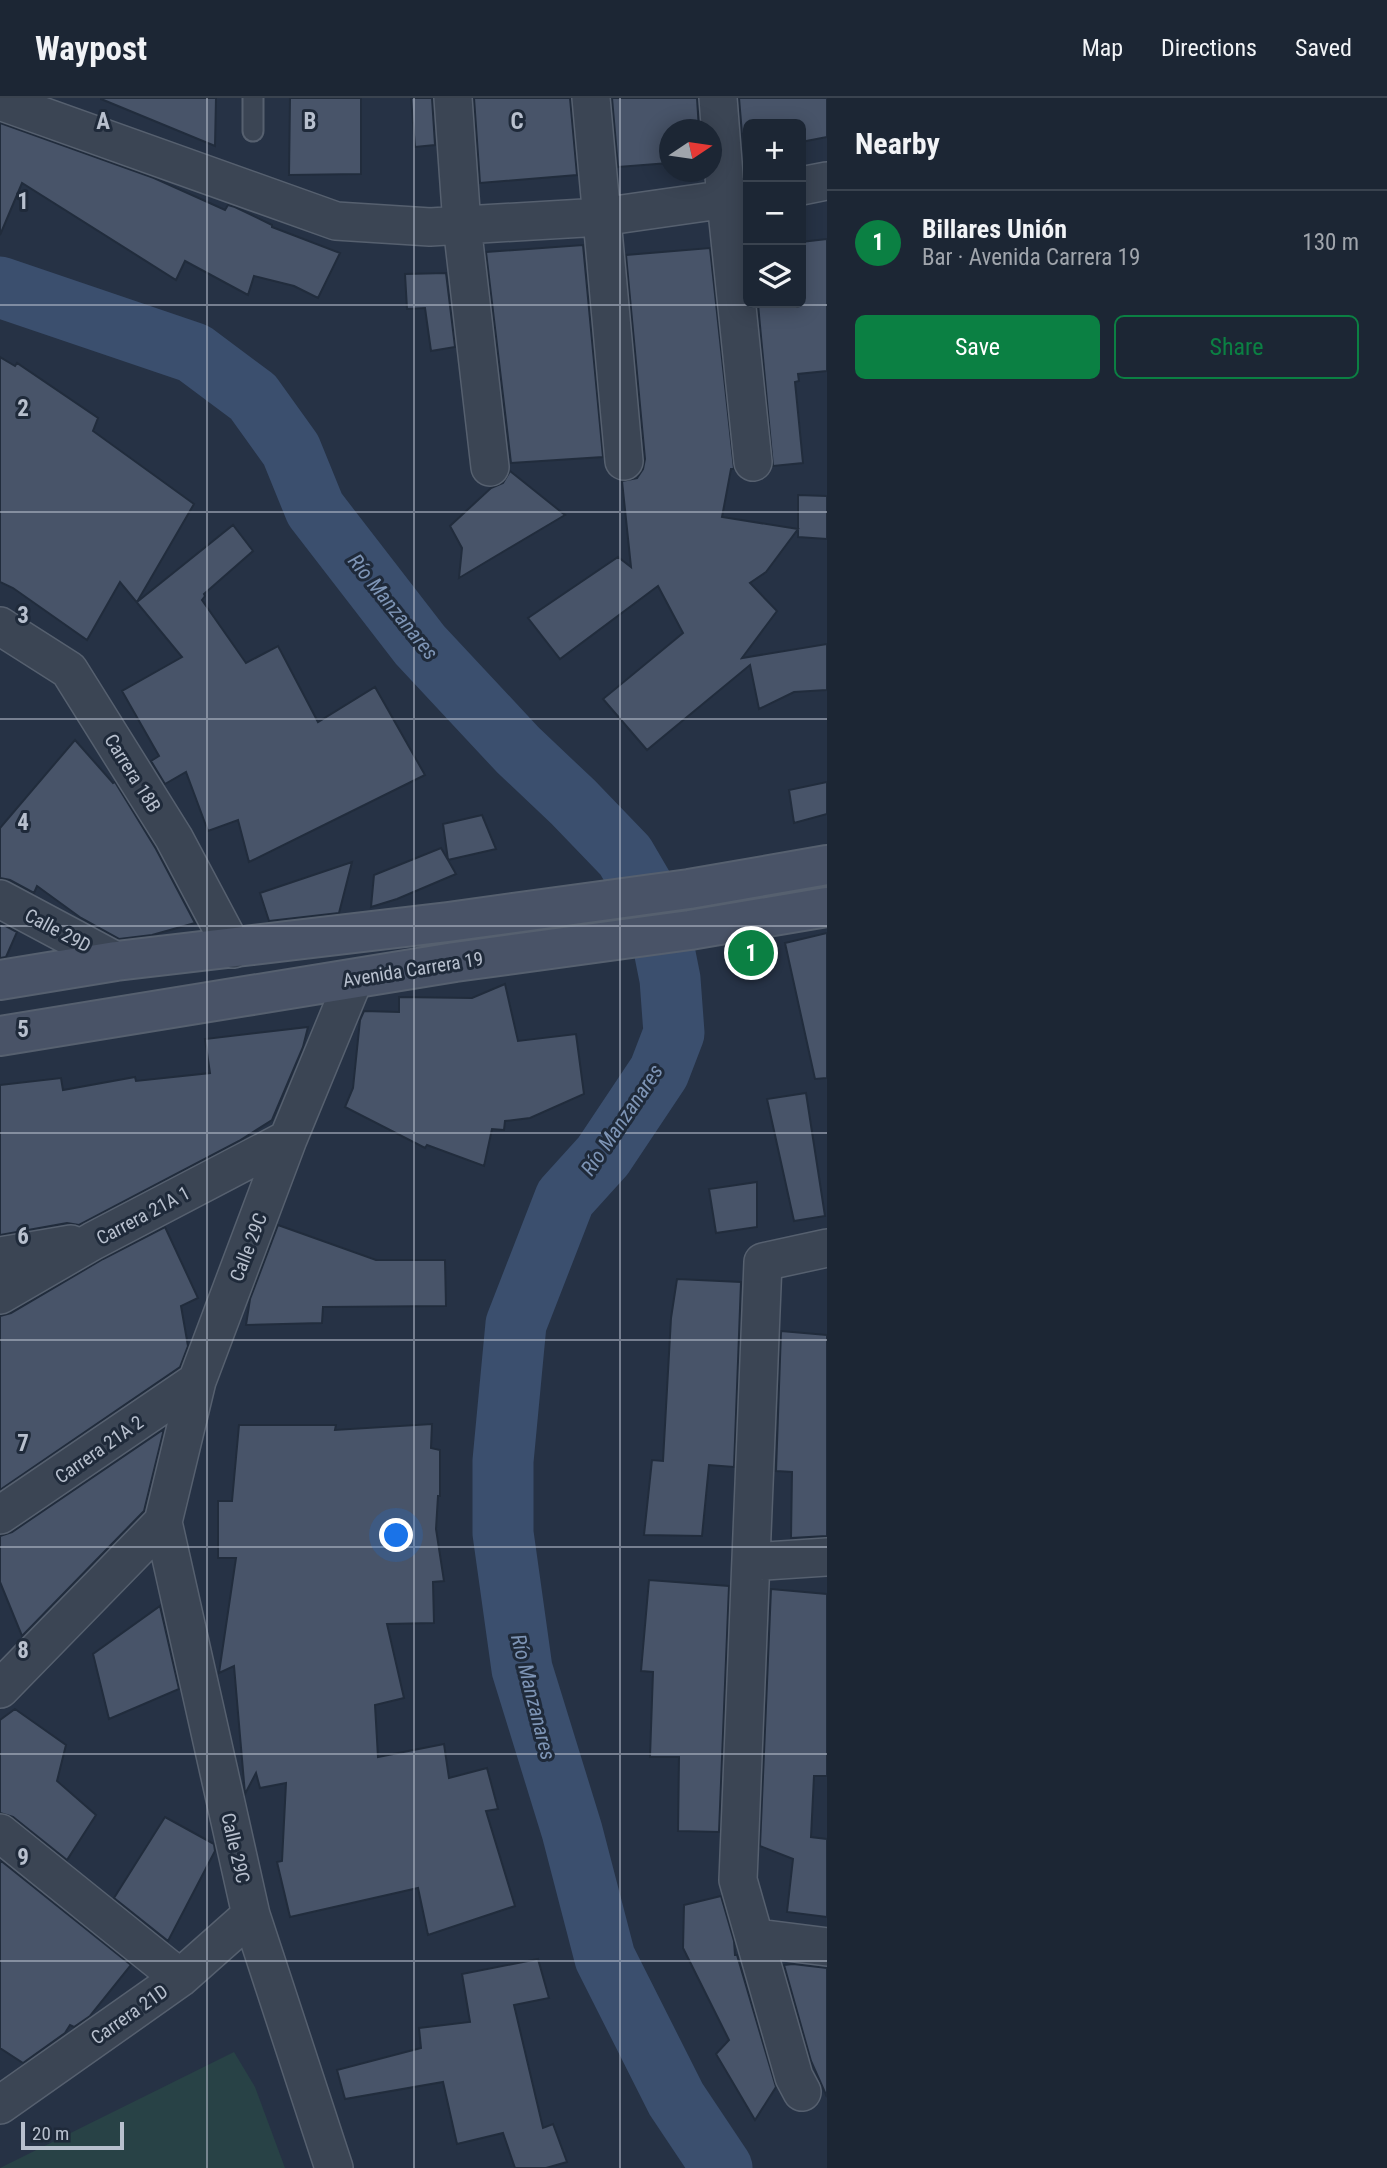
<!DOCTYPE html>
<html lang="en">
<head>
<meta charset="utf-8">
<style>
	body { margin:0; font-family:"Roboto Condensed",sans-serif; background:#252e3c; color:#f1f3f6 }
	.controls { position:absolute; right:21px; top:21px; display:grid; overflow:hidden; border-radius:10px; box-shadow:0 4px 18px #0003 }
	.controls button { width:63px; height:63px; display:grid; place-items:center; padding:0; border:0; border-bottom:2px solid #3a434f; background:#1c2634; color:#f1f3f6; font:35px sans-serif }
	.compass { position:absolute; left:659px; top:21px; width:63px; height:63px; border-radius:50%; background:#1c2634; box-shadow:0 4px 18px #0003; rotate:77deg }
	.scale { position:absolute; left:21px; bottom:18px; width:103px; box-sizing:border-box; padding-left:7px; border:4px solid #b8c0ce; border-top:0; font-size:19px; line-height:24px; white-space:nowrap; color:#b8c0ce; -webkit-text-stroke:5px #1f2a3a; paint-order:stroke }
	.you { position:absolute; left:397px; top:1438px; width:24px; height:24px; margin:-18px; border:5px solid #fff; border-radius:50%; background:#1a73e8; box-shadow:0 0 0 10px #1a73e833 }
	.badge { display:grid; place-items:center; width:46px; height:46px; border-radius:50%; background:#0b8043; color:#fff; font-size:23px; font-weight:700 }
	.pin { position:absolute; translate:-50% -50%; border:4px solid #fff; box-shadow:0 2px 7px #0006 }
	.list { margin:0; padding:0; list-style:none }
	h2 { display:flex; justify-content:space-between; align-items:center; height:91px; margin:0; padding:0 28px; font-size:30px }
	h2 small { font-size:23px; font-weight:400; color:#a0a5ac }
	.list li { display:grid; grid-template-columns:46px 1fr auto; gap:21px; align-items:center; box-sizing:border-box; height:105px; padding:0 28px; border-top:2px solid #3a434f }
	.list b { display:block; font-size:26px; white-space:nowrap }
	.list p { margin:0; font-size:23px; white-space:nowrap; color:#a0a5ac }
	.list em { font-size:23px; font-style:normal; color:#a0a5ac }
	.actions { display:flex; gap:14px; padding:21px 28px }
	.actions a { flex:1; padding:16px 0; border:2px solid #0b8043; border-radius:10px; text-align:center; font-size:24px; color:#0b8043 }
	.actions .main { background:#0b8043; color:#fff }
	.icon { flex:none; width:38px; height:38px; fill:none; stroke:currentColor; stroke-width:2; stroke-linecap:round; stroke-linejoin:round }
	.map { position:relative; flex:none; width:827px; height:2070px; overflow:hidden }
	header { display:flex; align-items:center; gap:42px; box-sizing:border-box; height:98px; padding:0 35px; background:#1c2634; border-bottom:2px solid #3a434f }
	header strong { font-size:33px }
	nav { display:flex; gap:38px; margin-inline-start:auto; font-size:24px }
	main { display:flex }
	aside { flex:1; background:#1c2634 }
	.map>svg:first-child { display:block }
	.green { fill:#284246 }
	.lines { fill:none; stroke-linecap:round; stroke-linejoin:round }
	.river { stroke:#3b4f6e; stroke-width:61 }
	.building { fill:#485469; stroke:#212c3c; stroke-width:2 }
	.lane-casing { stroke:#56606f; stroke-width:23 }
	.street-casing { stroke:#56606f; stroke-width:40 }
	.secondary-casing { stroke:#56606f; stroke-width:42 }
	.lane { stroke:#3b4554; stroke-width:19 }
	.street { stroke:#3b4554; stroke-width:37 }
	.secondary { stroke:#495367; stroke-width:38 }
	.grid { fill:none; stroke:#b8c0ce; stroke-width:2; stroke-opacity:0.55 }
	.labels { text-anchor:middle; stroke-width:6; stroke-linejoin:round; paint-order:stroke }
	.street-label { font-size:19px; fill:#b8c0ce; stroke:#1f2a3a }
	.water-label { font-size:21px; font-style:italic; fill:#7e95b6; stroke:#1f2a3a }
	.grid-label { font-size:23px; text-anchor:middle; font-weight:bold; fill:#b8c0ce; stroke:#1f2a3a; stroke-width:6; stroke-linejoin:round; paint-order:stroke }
</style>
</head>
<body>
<header>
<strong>Waypost</strong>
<nav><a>Map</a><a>Directions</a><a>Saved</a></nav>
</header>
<main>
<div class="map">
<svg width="827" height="2070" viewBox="0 0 827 2070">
	<rect width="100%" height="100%" fill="#263245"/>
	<!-- green -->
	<path class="green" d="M 234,1954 L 255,1989 L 285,2070 L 0,2070 Z"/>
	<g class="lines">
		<!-- river -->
		<path class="river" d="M 0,189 L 194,255 L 253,299 L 291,352 L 315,411 L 420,547 L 518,652 L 573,704 L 625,758 L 656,811 L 670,881 L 674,935 L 659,974 L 603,1058 L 565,1100 L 516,1226 L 503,1363 L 503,1435 L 522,1571 L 572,1733 L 605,1860 L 676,2001 L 722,2070"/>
	</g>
	<!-- building -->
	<path class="building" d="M 101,0 L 216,0 L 215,48 L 101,1 Z
		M 290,0 L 361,0 L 361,76 L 289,77 Z
		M 411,0 L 432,0 L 435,47 L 415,49 Z
		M 474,0 L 570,0 L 577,77 L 480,85 Z
		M 612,0 L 697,0 L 699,32 L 669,32 L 669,65 L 618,69 Z
		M 739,0 L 827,0 L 827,39 L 801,44 L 801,26 L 748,26 L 748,58 L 744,59 Z
		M 0,25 L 154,80 L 225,112 L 228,107 L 235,109 L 272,127 L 272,129 L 340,155 L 318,200 L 294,188 L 254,178 L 248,197 L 185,163 L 176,182 L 22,85 L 0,137 Z
		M 827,141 L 827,273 L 798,276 L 799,283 L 795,284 L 803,365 L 773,368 L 758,206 L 801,205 L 801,144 Z
		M 583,147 L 603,359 L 511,365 L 486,154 Z
		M 710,150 L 734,371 L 731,371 L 722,419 L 798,431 L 766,474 L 750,485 L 777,513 L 742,560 L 827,546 L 827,592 L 794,594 L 759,611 L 750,567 L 647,652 L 603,601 L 683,535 L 658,488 L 560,561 L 528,520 L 618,459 L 631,469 L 622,383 L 637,380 L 643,371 L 645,361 L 626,157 Z
		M 446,175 L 455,249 L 431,253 L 425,210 L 407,211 L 405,176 Z
		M 0,259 L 15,268 L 17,265 L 98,320 L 93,333 L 194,406 L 137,504 L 233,427 L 253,453 L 204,496 L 205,498 L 202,502 L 246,565 L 278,548 L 318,624 L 375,589 L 425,677 L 249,764 L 238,722 L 208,733 L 186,674 L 165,686 L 151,663 L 159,658 L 122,593 L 182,559 L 120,484 L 87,542 L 13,490 L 0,484 Z
		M 510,373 L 565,417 L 459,480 L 462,450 L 450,428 L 491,390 L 503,385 Z
		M 798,397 L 827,398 L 827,441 L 798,439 Z
		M 75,642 L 113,685 L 115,684 L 156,751 L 195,825 L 152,837 L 119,841 L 81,820 L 37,788 L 34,795 L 10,782 L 0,780 L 0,730 Z
		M 827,684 L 827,716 L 794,725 L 789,692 Z
		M 482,717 L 496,751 L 448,762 L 456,776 L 397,801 L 371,809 L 374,777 L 441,750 L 448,762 L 443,726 Z
		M 352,764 L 339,815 L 269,823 L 260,795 Z
		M 0,825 L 17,834 L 6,859 L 0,860 Z
		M 827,835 L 827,980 L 815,981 L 785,845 Z
		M 505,886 L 518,943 L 576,936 L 584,996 L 530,1020 L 505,1023 L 504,1032 L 492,1031 L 484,1068 L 427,1047 L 425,1050 L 345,1009 L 353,990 L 360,922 L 364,913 L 399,914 L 399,899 L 472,900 Z
		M 308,929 L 303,949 L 272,1022 L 239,1043 L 79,1127 L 67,1125 L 0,1137 L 0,987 L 61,980 L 63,992 L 135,979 L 136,983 L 210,975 L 205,941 Z
		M 806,995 L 825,1118 L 794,1123 L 767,1001 Z
		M 757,1084 L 757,1129 L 716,1135 L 709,1091 Z
		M 278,1127 L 376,1162 L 445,1162 L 446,1208 L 323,1209 L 322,1225 L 246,1227 L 250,1201 Z
		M 165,1129 L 198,1200 L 181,1208 L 188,1248 L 180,1269 L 0,1392 L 0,1218 L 11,1215 L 103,1161 Z
		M 677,1181 L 741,1184 L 734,1369 L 709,1367 L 702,1438 L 644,1437 L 652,1362 L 663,1363 L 671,1220 Z
		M 781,1233 L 827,1237 L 827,1438 L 791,1440 L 792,1374 L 776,1373 Z
		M 432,1326 L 431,1350 L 440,1352 L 440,1398 L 438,1398 L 436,1431 L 444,1483 L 433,1484 L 434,1525 L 387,1526 L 404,1600 L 375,1607 L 378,1659 L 444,1646 L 449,1680 L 487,1670 L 498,1711 L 486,1713 L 515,1808 L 428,1837 L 418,1790 L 290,1819 L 277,1764 L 282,1763 L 286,1685 L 260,1690 L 256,1675 L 245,1696 L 234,1568 L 219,1575 L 236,1460 L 218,1460 L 218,1403 L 232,1403 L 239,1327 L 336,1327 L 335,1332 Z
		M 164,1331 L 144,1413 L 22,1538 L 0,1484 L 0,1438 L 12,1434 Z
		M 649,1482 L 729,1488 L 719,1734 L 678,1733 L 679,1659 L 650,1659 L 653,1574 L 641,1573 Z
		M 771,1491 L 827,1496 L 827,1678 L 814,1678 L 811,1739 L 827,1741 L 827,1819 L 787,1814 L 793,1761 L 760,1748 Z
		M 160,1508 L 179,1591 L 109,1621 L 93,1556 Z
		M 15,1611 L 66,1647 L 57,1683 L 96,1717 L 67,1762 L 13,1719 L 0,1715 L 0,1622 Z
		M 165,1719 L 214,1746 L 215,1753 L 168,1843 L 114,1800 Z
		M 0,1762 L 131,1867 L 90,1918 L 74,1929 L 70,1927 L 65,1935 L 23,1965 L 0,1950 Z
		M 721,1798 L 734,1843 L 735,1857 L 737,1857 L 776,1989 L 755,2022 L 716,1956 L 729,1942 L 683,1850 L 684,1807 Z
		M 538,1861 L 549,1900 L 514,1907 L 543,2030 L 553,2026 L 567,2064 L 546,2070 L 515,2070 L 503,2035 L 457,2046 L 443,1984 L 345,2001 L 337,1972 L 421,1950 L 419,1930 L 470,1924 L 462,1876 Z
		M 793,1866 L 827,1870 L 827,1999 L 811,1963 L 784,1867 Z"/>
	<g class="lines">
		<defs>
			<path id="lane" d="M 253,0 L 253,33"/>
			<path id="street" d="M 453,0 L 462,127 L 490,369
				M 591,0 L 624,363
				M 718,0 L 726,103 L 753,364
				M 0,3 L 336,123 L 430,129 L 601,119 L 748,98
				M 801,88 L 827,83
				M 0,528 L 69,572 L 174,740 L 233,851
				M 0,801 L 116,863
				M 0,1158 L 71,1146
				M 0,1197 L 93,1143 L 288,1041
				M 0,1417 L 197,1283
				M 751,1464 L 827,1459
				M 0,1591 L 163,1424
				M 0,1735 L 180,1880
				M 756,1840 L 827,1849
				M 802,1994 L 794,1979 L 738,1782 L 763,1164 L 827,1150
				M 0,2007 L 180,1880 L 251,1817
				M 334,2070 L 251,1817 L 163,1424 L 197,1283 L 288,1041 L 354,881"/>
			<path id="secondary" d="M 0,882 L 116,863 L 448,824 L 689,791 L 827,767
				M 0,938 L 455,864 L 690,832 L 827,809"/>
		</defs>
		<!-- lane casing -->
		<use href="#lane" class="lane-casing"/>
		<!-- street casing -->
		<use href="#street" class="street-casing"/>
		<!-- secondary casing -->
		<use href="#secondary" class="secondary-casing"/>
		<!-- lane -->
		<use href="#lane" class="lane"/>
		<!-- street -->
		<use href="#street" class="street"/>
		<!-- secondary -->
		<use href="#secondary" class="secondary"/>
	</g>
	<!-- grid -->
	<path class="grid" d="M 207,0 L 207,2070M 414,0 L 414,2070M 620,0 L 620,2070M 0,207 L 827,207M 0,414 L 827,414M 0,621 L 827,621M 0,828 L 827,828M 0,1035 L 827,1035M 0,1242 L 827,1242M 0,1449 L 827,1449M 0,1656 L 827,1656M 0,1863 L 827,1863"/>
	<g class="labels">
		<!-- street labels -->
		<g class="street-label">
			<text transform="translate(133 675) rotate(58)" y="7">Carrera 18B</text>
			<text transform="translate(58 832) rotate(28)" y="7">Calle 29D</text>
			<text transform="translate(413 871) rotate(-9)" y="7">Avenida Carrera 19</text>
			<text transform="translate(143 1117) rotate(-28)" y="7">Carrera 21A 1</text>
			<text transform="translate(248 1149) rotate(-69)" y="7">Calle 29C</text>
			<text transform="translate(99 1351) rotate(-35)" y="7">Carrera 21A 2</text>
			<text transform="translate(236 1750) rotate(77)" y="7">Calle 29C</text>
			<text transform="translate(129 1916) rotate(-35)" y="7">Carrera 21D</text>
		</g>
		<!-- water labels -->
		<g class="water-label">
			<text transform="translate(393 509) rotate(51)" y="7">Río Manzanares</text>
			<text transform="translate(622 1022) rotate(-56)" y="7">Río Manzanares</text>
			<text transform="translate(533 1599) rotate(76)" y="7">Río Manzanares</text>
		</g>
	</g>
	<g class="grid-label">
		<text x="103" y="31">A</text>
		<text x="310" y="31">B</text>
		<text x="517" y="31">C</text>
		<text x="23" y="111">1</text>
		<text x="23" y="318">2</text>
		<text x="23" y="525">3</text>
		<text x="23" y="732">4</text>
		<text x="23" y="939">5</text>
		<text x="23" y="1146">6</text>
		<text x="23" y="1353">7</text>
		<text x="23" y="1560">8</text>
		<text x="23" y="1767">9</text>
	</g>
</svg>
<div class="controls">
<button>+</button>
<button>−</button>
<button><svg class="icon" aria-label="layers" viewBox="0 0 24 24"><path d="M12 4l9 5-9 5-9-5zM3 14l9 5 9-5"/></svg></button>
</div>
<svg class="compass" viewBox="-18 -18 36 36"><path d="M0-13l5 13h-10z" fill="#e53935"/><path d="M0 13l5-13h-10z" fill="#a0a5ac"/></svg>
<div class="scale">20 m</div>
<div class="you"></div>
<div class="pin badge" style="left:751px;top:855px">1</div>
</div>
<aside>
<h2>Nearby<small></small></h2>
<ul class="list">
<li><span class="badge">1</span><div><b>Billares Unión</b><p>Bar · Avenida Carrera 19</p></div><em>130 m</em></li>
</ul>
<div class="actions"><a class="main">Save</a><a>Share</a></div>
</aside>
</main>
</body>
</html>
